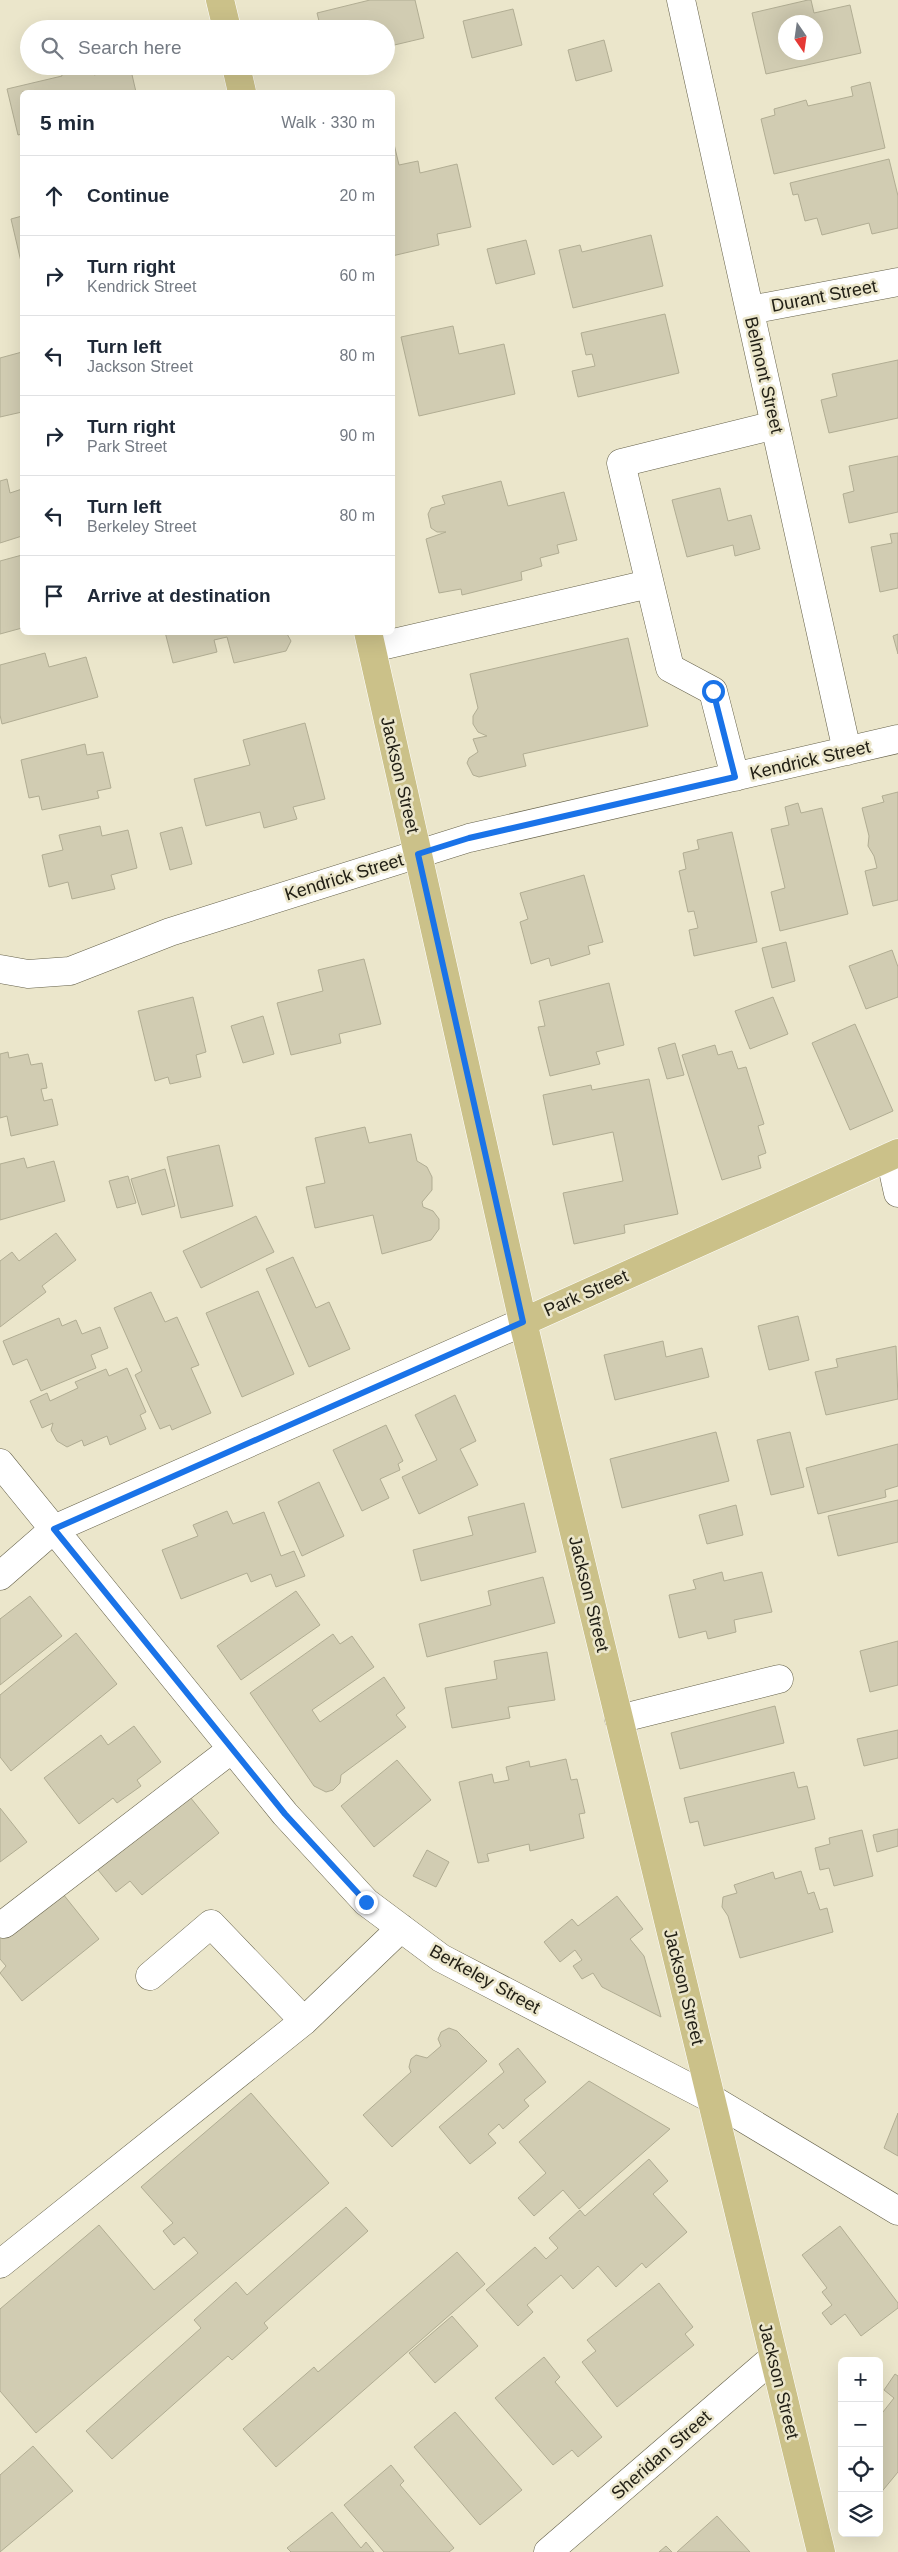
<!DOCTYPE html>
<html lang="en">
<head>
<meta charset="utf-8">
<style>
	body { margin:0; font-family:Helvetica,sans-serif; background:#f2f2f3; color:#1f2937 }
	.controls { position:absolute; right:15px; bottom:15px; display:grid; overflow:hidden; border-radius:8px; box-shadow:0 5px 20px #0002 }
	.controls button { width:45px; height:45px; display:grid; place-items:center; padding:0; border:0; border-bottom:1px solid #e0e1e3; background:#fff; color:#1f2937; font:25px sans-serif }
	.compass { position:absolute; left:778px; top:15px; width:45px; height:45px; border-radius:50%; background:#fff; box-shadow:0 5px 20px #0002; rotate:167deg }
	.stop { position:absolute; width:15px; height:15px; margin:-11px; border:4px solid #1a73e8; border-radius:50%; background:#fff }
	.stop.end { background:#1a73e8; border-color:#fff; box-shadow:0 1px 5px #0008 }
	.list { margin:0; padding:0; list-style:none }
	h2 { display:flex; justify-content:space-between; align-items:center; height:65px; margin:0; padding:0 20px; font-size:21px }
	h2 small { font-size:16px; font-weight:400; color:#747a83 }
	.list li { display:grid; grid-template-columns:32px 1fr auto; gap:15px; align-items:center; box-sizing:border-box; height:80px; padding:0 20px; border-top:1px solid #e0e1e3 }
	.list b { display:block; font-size:19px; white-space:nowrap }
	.list p { margin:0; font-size:16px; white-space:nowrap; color:#747a83 }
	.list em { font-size:16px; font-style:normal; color:#747a83 }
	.icon { flex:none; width:28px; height:28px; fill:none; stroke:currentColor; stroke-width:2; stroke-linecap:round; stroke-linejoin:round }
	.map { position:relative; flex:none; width:898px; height:2552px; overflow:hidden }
	.search { position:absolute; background:#fff; box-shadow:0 5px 20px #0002; left:20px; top:20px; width:375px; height:55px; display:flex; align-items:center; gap:12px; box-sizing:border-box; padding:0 18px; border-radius:28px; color:#747a83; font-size:19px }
	.panel { position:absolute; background:#fff; box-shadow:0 5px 20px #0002; left:20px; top:90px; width:375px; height:545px; border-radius:8px }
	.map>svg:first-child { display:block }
	.building { fill:#d1ccb2; stroke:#b1ad93; fill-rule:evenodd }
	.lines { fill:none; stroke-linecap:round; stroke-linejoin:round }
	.minor-casing { stroke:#65614a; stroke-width:29 }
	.major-casing { stroke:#fff; stroke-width:29 }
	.minor { stroke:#fff; stroke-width:28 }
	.major { stroke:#cbc189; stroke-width:28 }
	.route { stroke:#1a73e8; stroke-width:6 }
	.labels { text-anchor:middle; stroke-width:5; stroke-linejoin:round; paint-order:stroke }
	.street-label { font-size:18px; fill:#222016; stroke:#ebe6cb }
</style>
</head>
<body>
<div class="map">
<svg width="898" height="2552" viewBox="0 0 898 2552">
	<rect width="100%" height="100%" fill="#ebe6cb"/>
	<!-- building -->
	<path class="building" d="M 370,0 L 415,0 L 424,38 L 386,47 L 386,29 L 321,29 L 317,13 Z
		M 808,0 L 811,0 L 814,13 L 850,5 L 861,53 L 766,74 L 752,13 ZM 786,22 L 816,22 L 816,52 L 786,52 Z
		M 513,9 L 522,45 L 472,58 L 463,21 Z
		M 604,40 L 612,71 L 576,81 L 568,50 Z
		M 60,66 L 92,66 L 94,75 L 130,66 L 136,92 L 22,92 L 22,134 L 18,135 L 7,89 L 62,76 Z
		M 330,66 L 350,66 L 332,71 Z
		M 870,82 L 885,148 L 774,174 L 761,119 L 775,115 L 774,109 L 806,100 L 808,106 L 853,96 L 851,87 Z
		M 392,144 L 394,144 L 399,165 L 418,161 L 420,173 L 457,164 L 471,227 L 437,234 L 439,245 L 392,256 Z
		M 889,159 L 898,196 L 898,228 L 872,234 L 869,223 L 822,235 L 817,218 L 805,221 L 798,194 L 793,195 L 790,183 Z
		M 22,216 L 22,266 L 11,219 Z
		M 651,235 L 663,286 L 573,308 L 559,250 L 580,245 L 582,252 Z
		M 526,240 L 535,274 L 496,284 L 487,249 Z
		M 665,314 L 679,373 L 578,397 L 572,371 L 595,366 L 592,354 L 586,355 L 581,333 Z
		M 453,326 L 459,354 L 504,344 L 515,394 L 419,416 L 401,337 Z
		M 22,352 L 22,412 L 0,417 L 0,358 Z
		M 898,360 L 898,418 L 829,433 L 821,400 L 837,396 L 832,374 Z
		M 898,456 L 898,512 L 849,523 L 843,494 L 854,491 L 849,466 Z
		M 7,479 L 10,493 L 22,489 L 22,536 L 0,543 L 0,481 Z
		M 501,481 L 508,506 L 564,492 L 577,540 L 557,545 L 559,553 L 540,558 L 542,566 L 521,572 L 522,580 L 462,595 L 461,589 L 439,593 L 426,539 L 446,532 L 437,532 L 431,528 L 428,514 L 431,508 L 445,504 L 442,496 Z
		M 720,488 L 728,521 L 751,515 L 760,549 L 735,556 L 733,545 L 687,557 L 672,500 Z
		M 898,533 L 898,588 L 880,592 L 871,547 L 892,543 L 890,534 Z
		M 22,555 L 22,628 L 0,634 L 0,561 Z
		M 165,632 L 286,632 L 291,641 L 286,651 L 234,663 L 227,637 L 214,640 L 217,652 L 173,663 Z
		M 898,634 L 898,654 L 893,636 Z
		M 628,638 L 648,726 L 523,754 L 526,766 L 479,777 L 473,775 L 467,763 L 469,758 L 478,752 L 473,739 L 487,736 L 478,732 L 473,724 L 473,716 L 478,708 L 470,674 Z
		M 45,653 L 49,667 L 86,657 L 98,697 L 2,724 L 0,715 L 0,665 Z
		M 305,723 L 325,799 L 293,807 L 297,819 L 264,828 L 260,812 L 206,826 L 194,779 L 250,765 L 243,740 Z
		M 85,744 L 87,755 L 103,752 L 111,788 L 97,791 L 99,798 L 42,810 L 39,796 L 29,798 L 21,760 Z
		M 898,792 L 898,900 L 873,906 L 865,871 L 877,868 L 874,856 L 868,846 L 869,836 L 862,808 L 884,802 L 882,796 Z
		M 798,803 L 801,813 L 822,808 L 848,914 L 780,931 L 771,892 L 785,888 L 771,829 L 789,825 L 785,807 Z
		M 100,826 L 102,836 L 128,830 L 137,868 L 111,875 L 115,889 L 72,899 L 68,882 L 49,887 L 42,855 L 63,850 L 59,835 Z
		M 182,827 L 192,864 L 170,870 L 160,833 Z
		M 732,832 L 757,942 L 694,956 L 689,930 L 698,928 L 694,911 L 688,912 L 679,871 L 686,869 L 683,853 L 699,849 L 697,840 Z
		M 584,875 L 603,942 L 588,946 L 590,954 L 551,966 L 549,958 L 531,964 L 520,922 L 528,919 L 520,893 Z
		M 786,942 L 795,981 L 772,988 L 762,948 Z
		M 892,950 L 898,967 L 898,997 L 866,1009 L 849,966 Z
		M 364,959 L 381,1024 L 339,1034 L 341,1043 L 291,1055 L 277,1003 L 323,991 L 318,970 Z
		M 609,983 L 624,1045 L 596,1052 L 600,1064 L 550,1076 L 538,1027 L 545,1026 L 539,1001 Z
		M 193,997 L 206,1052 L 196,1055 L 201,1077 L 170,1084 L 168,1077 L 155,1081 L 138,1011 Z
		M 773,997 L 788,1034 L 750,1049 L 735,1011 Z
		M 263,1016 L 274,1054 L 243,1063 L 231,1026 Z
		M 855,1024 L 893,1111 L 850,1130 L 812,1043 Z
		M 675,1043 L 684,1075 L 667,1079 L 658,1048 Z
		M 715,1045 L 718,1055 L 732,1051 L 738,1069 L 746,1067 L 764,1124 L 758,1126 L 766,1153 L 758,1156 L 761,1168 L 722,1180 L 682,1055 Z
		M 8,1052 L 9,1058 L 28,1054 L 31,1065 L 42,1063 L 47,1088 L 41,1089 L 44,1101 L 52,1099 L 58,1125 L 11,1136 L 7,1116 L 0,1118 L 0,1054 Z
		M 649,1079 L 678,1214 L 624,1225 L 625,1233 L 574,1244 L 563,1193 L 623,1181 L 613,1132 L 553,1145 L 543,1095 L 591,1085 L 592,1090 Z
		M 365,1127 L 369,1143 L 411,1134 L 417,1161 L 427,1167 L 432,1177 L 432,1190 L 422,1202 L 423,1207 L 433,1211 L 439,1219 L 439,1229 L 431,1240 L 382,1254 L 373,1215 L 315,1228 L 306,1187 L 325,1183 L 315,1138 Z
		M 219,1145 L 233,1206 L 181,1218 L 167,1157 Z
		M 24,1158 L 27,1168 L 54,1161 L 65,1201 L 0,1220 L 0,1164 Z
		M 165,1169 L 175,1206 L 142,1215 L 131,1179 Z
		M 128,1176 L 136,1203 L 117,1208 L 109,1181 Z
		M 256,1216 L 274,1252 L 201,1288 L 183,1251 Z
		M 56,1233 L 76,1260 L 42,1286 L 46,1292 L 0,1327 L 0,1261 L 12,1252 L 19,1261 Z
		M 293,1257 L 316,1308 L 329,1302 L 350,1349 L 309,1367 L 266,1269 Z
		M 258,1291 L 294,1374 L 242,1397 L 206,1313 Z
		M 151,1292 L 165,1322 L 177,1317 L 199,1365 L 191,1368 L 211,1413 L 172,1430 L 170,1425 L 160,1429 L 135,1375 L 142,1371 L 114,1308 Z
		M 798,1316 L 809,1360 L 769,1370 L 758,1326 Z
		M 59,1318 L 62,1326 L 76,1320 L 82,1334 L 100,1327 L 108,1348 L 91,1355 L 96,1368 L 41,1391 L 27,1359 L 13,1365 L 3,1341 Z
		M 663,1341 L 666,1357 L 702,1348 L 709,1377 L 615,1400 L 604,1355 Z
		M 896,1346 L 898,1399 L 826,1415 L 815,1372 L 838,1367 L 836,1359 Z
		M 127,1368 L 146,1412 L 140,1415 L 146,1429 L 110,1445 L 107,1436 L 84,1446 L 82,1440 L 67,1447 L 57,1441 L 51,1430 L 53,1423 L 42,1428 L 30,1401 L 47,1393 L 50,1401 L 78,1388 L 75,1382 L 106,1369 L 109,1376 Z
		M 455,1395 L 476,1441 L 460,1449 L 478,1485 L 419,1514 L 402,1477 L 437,1460 L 415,1415 Z
		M 386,1425 L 403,1461 L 398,1464 L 400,1470 L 380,1479 L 389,1498 L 362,1511 L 333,1450 Z
		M 716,1432 L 729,1481 L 622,1508 L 610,1459 Z
		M 790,1432 L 804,1487 L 771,1495 L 757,1440 Z
		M 898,1444 L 898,1486 L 885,1490 L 886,1497 L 818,1514 L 806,1468 Z
		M 319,1482 L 344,1536 L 302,1556 L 278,1502 Z
		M 898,1500 L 898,1542 L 838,1556 L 828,1516 Z
		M 524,1503 L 536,1552 L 421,1581 L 413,1550 L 473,1535 L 468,1517 Z
		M 736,1505 L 743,1535 L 707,1544 L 699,1515 Z
		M 227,1511 L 233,1524 L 264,1512 L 281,1556 L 294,1551 L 305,1576 L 276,1587 L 271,1574 L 251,1582 L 247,1573 L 181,1599 L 162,1550 L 198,1536 L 193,1525 Z
		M 722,1572 L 724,1581 L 762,1572 L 772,1612 L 734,1620 L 736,1632 L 708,1639 L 706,1631 L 679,1638 L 669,1595 L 696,1589 L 693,1580 Z
		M 543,1577 L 555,1623 L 427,1657 L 419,1624 L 491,1605 L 488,1591 Z
		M 296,1591 L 320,1625 L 241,1680 L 217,1646 Z
		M 30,1596 L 62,1636 L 0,1685 L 0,1619 Z
		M 76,1633 L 117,1684 L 11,1771 L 0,1757 L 0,1695 Z
		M 333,1634 L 340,1644 L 352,1636 L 374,1667 L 312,1710 L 320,1722 L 384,1677 L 405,1708 L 396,1715 L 406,1727 L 341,1775 L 340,1783 L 333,1790 L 326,1792 L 314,1786 L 250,1693 Z
		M 898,1641 L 898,1685 L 870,1692 L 860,1651 Z
		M 547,1652 L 555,1700 L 508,1707 L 510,1718 L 452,1728 L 445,1688 L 497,1679 L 494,1661 Z
		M 775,1706 L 784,1743 L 680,1769 L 671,1733 Z
		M 134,1726 L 161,1762 L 137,1780 L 141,1786 L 117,1803 L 113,1798 L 79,1824 L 44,1778 L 101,1735 L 108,1745 Z
		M 898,1730 L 898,1758 L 864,1766 L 857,1739 Z
		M 566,1759 L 571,1780 L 577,1779 L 585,1813 L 579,1814 L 584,1838 L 530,1851 L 529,1844 L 487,1854 L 489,1861 L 478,1863 L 459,1782 L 492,1774 L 494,1783 L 509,1780 L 506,1767 L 529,1761 L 530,1767 Z
		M 397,1760 L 431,1800 L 374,1847 L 341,1806 Z
		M 794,1772 L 798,1788 L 807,1786 L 815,1819 L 704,1846 L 698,1821 L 690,1823 L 684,1798 Z
		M 190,1797 L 219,1833 L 142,1895 L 130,1881 L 116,1892 L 94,1865 Z
		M 0,1808 L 27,1842 L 0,1862 Z
		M 898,1829 L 898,1846 L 877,1852 L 873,1835 Z
		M 862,1830 L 873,1876 L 834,1886 L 829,1868 L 820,1870 L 815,1848 L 830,1844 L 829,1838 Z
		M 427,1850 L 449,1862 L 436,1887 L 413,1876 Z
		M 801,1871 L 808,1894 L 814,1892 L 820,1910 L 827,1908 L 833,1932 L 740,1958 L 728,1916 L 722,1907 L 723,1897 L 737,1893 L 734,1885 L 773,1872 L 775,1879 Z
		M 59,1889 L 99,1939 L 22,2001 L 0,1973 L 6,1966 L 0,1959 L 0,1936 Z
		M 617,1896 L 643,1929 L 630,1939 L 644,1956 L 661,2017 L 602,1987 L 593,1973 L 582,1979 L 573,1966 L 582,1960 L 575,1950 L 560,1962 L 544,1942 L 572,1919 L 578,1926 Z
		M 449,2028 L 457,2031 L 487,2061 L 392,2147 L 363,2115 L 411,2072 L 409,2067 L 411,2059 L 416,2055 L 427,2058 L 441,2046 L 438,2039 L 441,2032 Z
		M 518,2048 L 546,2082 L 524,2100 L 529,2106 L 503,2129 L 499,2124 L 488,2134 L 496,2143 L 470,2164 L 439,2127 L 504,2072 L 499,2064 Z
		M 589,2081 L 670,2129 L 579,2209 L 563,2190 L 534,2216 L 518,2198 L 546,2173 L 519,2142 Z
		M 251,2093 L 329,2183 L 36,2433 L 0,2391 L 0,2309 L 99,2225 L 154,2290 L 198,2253 L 184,2237 L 174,2245 L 163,2231 L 173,2223 L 141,2187 Z
		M 898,2113 L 898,2156 L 884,2148 Z
		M 649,2159 L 668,2181 L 653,2194 L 687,2232 L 646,2268 L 642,2263 L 616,2287 L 598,2266 L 573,2289 L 561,2275 L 527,2305 L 533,2312 L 518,2326 L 486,2290 L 535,2247 L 546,2259 L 558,2248 L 549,2238 L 580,2210 L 585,2216 Z
		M 346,2207 L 368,2231 L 264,2323 L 268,2328 L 232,2360 L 228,2356 L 112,2459 L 86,2431 L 201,2328 L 194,2320 L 236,2282 L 247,2295 Z
		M 840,2226 L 898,2303 L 898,2308 L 861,2336 L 845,2314 L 831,2325 L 822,2313 L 832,2305 L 822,2292 L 827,2288 L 802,2255 Z
		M 457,2252 L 485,2284 L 276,2467 L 243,2429 L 314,2367 L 318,2372 Z
		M 659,2283 L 693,2327 L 685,2334 L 694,2345 L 617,2407 L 582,2362 L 596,2351 L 587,2340 Z
		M 452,2316 L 478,2346 L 435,2383 L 409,2353 Z
		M 544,2357 L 560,2377 L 555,2382 L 602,2437 L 578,2457 L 572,2450 L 553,2465 L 495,2398 Z
		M 895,2374 L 898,2376 L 898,2472 L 879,2495 L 879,2417 L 894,2398 L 884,2390 Z
		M 455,2412 L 522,2490 L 480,2525 L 414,2447 Z
		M 33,2446 L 73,2491 L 0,2552 L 0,2475 Z
		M 391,2465 L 404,2481 L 400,2485 L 454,2548 L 449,2552 L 384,2552 L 344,2505 Z
		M 332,2512 L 361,2548 L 366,2542 L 374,2552 L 291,2552 L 287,2548 Z
		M 717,2516 L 750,2552 L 677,2552 Z
		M 666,2546 L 672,2552 L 659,2552 Z"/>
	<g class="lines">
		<defs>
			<path id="minor" d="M 681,0 L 847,751
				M 750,310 L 898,282
				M 372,648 L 649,584
				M 735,777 L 713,691 L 670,668 L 621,463 L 775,425
				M 0,969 L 28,974 L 70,971 L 170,932 L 469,838 L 898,739
				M 890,1157 L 898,1193
				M 0,1463 L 285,1814 L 366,1902 L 441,1958 L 710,2098 L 898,2211
				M 0,1576 L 54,1529 L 523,1322
				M 619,1719 L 779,1679
				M 4,1924 L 232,1749
				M 150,1976 L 211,1924 L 304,2021
				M 0,2264 L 304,2021 L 401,1928
				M 548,2552 L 773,2358"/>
			<path id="major" d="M 220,0 L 227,29
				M 236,66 L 242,92
				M 368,632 L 523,1322 L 821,2552
				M 523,1322 L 898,1153"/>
		</defs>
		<!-- minor casing -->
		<use href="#minor" class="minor-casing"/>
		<!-- major casing -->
		<use href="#major" class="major-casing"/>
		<!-- minor -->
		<use href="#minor" class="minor"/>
		<!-- major -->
		<use href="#major" class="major"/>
	</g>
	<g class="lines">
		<!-- route -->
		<path class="route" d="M 366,1902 L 285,1814 L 54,1529 L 523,1322 L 418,854 L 469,838 L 735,777 L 713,691"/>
	</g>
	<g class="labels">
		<!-- street labels -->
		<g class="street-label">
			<text transform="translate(824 296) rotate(-11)" y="6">Durant Street</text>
			<text transform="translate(764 375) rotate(77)" y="6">Belmont Street</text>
			<text transform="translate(810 760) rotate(-13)" y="6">Kendrick Street</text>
			<text transform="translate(400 775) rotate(77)" y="6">Jackson Street</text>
			<text transform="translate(344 877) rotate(-17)" y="6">Kendrick Street</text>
			<text transform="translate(586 1293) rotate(-24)" y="6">Park Street</text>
			<text transform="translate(589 1594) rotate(76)" y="6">Jackson Street</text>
			<text transform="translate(485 1979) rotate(29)" y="6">Berkeley Street</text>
			<text transform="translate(684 1987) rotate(76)" y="6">Jackson Street</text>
			<text transform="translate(779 2381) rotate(76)" y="6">Jackson Street</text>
			<text transform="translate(661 2455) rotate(-41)" y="6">Sheridan Street</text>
		</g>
	</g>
</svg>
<div class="controls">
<button>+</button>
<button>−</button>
<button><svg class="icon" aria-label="locate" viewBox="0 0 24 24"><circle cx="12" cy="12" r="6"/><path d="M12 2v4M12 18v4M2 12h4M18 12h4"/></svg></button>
<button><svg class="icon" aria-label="layers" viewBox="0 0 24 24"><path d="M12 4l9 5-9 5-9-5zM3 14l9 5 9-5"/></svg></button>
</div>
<svg class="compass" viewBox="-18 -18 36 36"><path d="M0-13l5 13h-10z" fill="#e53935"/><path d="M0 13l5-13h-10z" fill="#747a83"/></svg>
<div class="stop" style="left:713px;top:691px"></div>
<div class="stop end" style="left:366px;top:1902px"></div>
<div class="search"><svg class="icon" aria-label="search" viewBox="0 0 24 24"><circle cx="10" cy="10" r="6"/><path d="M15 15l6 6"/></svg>Search here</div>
<section class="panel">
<h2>5 min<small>Walk · 330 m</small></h2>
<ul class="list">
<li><svg class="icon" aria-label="ahead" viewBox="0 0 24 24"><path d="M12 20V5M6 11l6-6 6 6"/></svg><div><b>Continue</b></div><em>20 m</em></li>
<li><svg class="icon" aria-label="right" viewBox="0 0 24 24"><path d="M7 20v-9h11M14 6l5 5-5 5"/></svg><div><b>Turn right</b><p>Kendrick Street</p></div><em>60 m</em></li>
<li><svg class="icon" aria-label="left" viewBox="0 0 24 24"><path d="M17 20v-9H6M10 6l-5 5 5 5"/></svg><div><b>Turn left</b><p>Jackson Street</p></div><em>80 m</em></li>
<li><svg class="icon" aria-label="right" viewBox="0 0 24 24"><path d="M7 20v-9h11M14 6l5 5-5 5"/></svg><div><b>Turn right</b><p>Park Street</p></div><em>90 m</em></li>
<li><svg class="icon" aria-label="left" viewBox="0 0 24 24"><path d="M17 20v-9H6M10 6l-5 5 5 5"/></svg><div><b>Turn left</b><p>Berkeley Street</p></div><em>80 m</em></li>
<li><svg class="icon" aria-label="arrive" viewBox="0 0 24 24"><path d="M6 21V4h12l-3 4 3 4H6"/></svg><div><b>Arrive at destination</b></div></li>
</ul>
</section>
</div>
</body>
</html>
